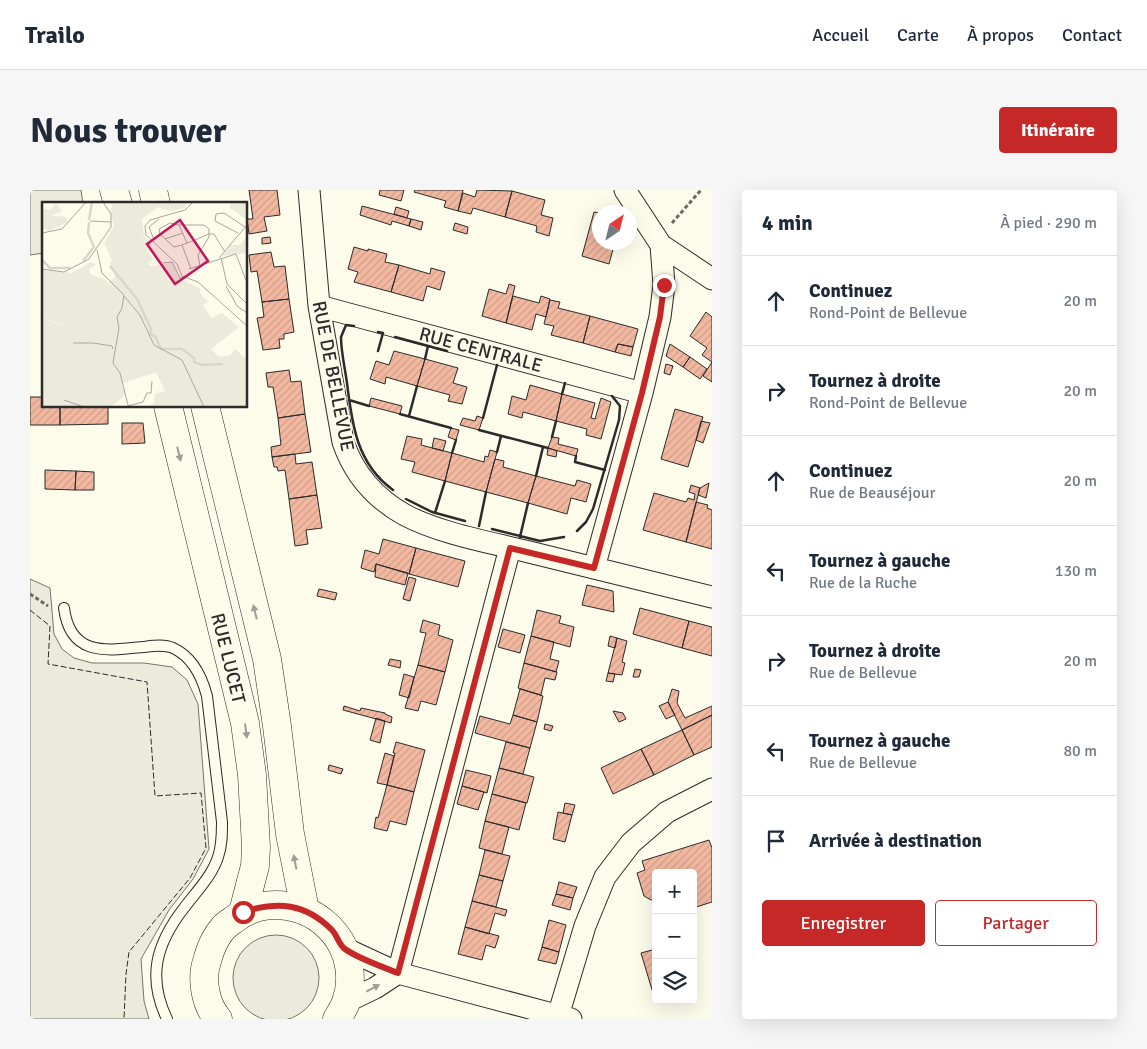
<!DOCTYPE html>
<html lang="fr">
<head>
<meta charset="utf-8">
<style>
	body { margin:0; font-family:Signika,sans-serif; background:#f6f6f7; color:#1f2937 }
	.controls { position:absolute; right:15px; bottom:15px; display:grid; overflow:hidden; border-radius:5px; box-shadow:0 5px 20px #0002 }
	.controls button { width:45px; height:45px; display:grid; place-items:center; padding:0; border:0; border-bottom:1px solid #e0e1e3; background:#fff; color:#1f2937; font:25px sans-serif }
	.compass { position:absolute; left:562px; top:15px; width:45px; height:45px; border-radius:50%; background:#fff; box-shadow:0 5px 20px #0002; rotate:35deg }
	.stop { position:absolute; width:15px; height:15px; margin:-11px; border:4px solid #c62828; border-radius:50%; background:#fff }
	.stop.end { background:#c62828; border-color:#fff; box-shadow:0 1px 5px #0008 }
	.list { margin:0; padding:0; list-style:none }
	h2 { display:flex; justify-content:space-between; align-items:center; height:65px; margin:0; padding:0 20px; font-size:21px }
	h2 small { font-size:16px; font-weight:400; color:#747a83 }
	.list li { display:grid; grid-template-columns:32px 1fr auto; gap:15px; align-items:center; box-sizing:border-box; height:90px; padding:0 20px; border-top:1px solid #e0e1e3 }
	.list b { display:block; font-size:19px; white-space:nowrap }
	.list p { margin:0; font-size:16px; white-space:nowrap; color:#747a83 }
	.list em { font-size:16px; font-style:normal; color:#747a83 }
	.actions { display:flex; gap:10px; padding:15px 20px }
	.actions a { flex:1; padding:11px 0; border:1px solid #c62828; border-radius:5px; text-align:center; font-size:18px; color:#c62828 }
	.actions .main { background:#c62828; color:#fff }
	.icon { flex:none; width:28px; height:28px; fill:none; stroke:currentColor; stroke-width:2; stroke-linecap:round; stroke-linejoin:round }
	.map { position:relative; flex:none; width:682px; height:829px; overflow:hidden; border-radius:5px }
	header { display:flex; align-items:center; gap:30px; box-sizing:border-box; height:70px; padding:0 25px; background:#fff; border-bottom:1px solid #e0e1e3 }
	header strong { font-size:24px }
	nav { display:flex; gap:28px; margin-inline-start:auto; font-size:18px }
	.intro { display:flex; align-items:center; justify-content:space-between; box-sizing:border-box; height:120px; padding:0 30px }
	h1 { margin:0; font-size:35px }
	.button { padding:12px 22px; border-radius:5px; background:#c62828; color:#fff; font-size:18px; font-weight:700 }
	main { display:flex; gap:30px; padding:0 30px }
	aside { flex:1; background:#fff; border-radius:5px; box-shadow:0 5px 20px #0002 }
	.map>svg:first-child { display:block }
	.grass { fill:#ecebdb; stroke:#74746e }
	.building { fill:url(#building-hatch); stroke:#2b2b2b }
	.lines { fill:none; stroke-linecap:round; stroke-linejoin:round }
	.service-casing { stroke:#2b2b2b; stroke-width:12 }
	.minor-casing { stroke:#2b2b2b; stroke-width:23 }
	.primary-casing { stroke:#2b2b2b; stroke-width:29 }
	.path { stroke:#6a6964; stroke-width:3; stroke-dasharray:4 2.5; stroke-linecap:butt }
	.service { stroke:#fdfbea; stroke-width:10 }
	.minor { stroke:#fdfbea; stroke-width:21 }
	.primary { stroke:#fdfbea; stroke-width:28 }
	.fence { stroke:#2b2b2b; stroke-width:1; stroke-dasharray:6 2.5; stroke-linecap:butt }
	.wall { stroke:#2b2b2b; stroke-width:2.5 }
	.oneway { fill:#9e9d94 }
	.route { stroke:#c62828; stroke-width:6 }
	.labels { text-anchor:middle; stroke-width:4; stroke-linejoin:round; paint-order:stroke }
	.street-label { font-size:19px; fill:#2b2b2b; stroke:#fdfbea }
	.inset-river { fill:none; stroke:#d8d7c9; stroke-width:2.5 }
	.inset-road { fill:none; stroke:#a9a89e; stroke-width:1 }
	.view { fill:#c2185b; fill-opacity:0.15; stroke:#c2185b; stroke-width:2.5 }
	.inset-edge { fill:none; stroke:#2b2b2b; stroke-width:2.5 }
</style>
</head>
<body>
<header>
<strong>Trailo</strong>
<nav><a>Accueil</a><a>Carte</a><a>À propos</a><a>Contact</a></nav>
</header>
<div class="intro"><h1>Nous trouver</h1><a class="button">Itinéraire</a></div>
<main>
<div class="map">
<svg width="682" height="829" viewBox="0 0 682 829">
	<defs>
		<pattern id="building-hatch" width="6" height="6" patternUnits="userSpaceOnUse" patternTransform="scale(1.25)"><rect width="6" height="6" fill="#f2b8a0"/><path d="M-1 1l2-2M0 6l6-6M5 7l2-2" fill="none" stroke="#d09e8a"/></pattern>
	</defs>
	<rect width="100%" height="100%" fill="#fdfbea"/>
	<!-- grass -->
	<path class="grass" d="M 0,0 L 51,0 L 53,14 L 14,14 L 14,63 L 0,65 Z
		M 0,389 L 20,398 L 24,444 L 32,459 L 44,468 L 62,473 L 114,473 L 142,477 L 157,490 L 168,514 L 179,659 L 163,689 L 139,720 L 111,769 L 114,811 L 119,829 L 0,829 Z
		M203 788a43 43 0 1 1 86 0a43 43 0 1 1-86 0Z"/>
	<!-- building -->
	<path class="building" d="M 219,0 L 247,0 L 250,25 L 234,27 L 237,41 L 219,44 L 217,29 L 223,29 Z
		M 350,0 L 374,0 L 371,11 L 349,5 Z
		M 385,0 L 433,0 L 428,21 L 414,17 L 416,11 L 384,2 Z
		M 447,0 L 482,1 L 475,27 L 443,18 L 441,24 L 428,21 L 433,3 L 445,7 Z
		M 482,1 L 515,10 L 511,25 L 523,28 L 519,46 L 506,42 L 507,36 L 475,27 Z
		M 332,16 L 381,29 L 379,36 L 362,31 L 361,35 L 330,25 Z
		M 366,17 L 379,21 L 377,28 L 364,24 Z
		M 564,22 L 570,23 L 570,52 L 585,52 L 579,74 L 552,66 Z
		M 381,29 L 393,32 L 391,40 L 379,36 Z
		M 425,33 L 438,37 L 437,44 L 423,40 Z
		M 240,47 L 241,53 L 232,54 L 232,48 Z
		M 324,57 L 338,61 L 338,59 L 357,64 L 355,72 L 369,75 L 361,102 L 324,92 L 328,82 L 318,79 Z
		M 241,62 L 244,77 L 255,76 L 259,109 L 232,112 L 227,81 L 221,82 L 219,65 Z
		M 369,75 L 400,84 L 401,78 L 415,82 L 410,100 L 397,96 L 393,111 L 361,102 Z
		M 479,94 L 485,96 L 476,133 L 452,126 L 459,99 L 476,104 Z
		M 483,106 L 509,113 L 511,106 L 520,109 L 516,127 L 506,124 L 502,140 L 476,133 Z
		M 259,109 L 264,142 L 254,144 L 254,149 L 249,149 L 250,158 L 233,160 L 227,128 L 234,127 L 232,112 Z
		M 520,110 L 530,112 L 528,118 L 560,126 L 553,153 L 521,145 L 524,136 L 514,134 Z
		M 676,122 L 682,127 L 682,192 L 673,186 L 682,172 L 672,165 L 677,158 L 660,146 Z
		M 560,126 L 608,139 L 603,157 L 588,154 L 585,162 L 553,153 Z
		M 588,154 L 603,157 L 601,166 L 585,162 Z
		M 640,154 L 660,167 L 653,177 L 636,166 Z
		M 364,161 L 395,169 L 387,196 L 356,187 L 355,194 L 340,189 L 346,171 L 359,175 Z
		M 660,167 L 677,179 L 670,189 L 653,177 Z
		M 395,169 L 428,178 L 423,193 L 437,197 L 432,214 L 418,211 L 420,205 L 387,196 Z
		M 636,174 L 643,176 L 640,185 L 634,183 Z
		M 259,180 L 261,192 L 271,191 L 275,224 L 248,228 L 243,197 L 238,197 L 236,183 Z
		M 500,195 L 532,204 L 526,231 L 493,222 L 492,228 L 478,224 L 482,206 L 496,210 Z
		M 532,204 L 565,213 L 561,228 L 565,229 L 571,208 L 581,212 L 571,249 L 556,245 L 557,239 L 526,231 Z
		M 0,207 L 14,207 L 14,216 L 30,216 L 30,235 L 0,235 Z
		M 341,208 L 372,216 L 370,224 L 339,216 Z
		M 30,216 L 78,216 L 78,234 L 30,235 Z
		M 645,219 L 673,227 L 658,277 L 631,269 Z
		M 275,224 L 281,262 L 242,267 L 241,257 L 251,255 L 248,228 Z
		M 447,226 L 453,228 L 449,240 L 430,235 L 433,228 L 445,231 Z
		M 671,231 L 680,233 L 673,253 L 666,250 Z
		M 92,233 L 113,233 L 115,253 L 92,254 Z
		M 421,238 L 429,240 L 426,250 L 418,247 Z
		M 377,246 L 392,249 L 391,255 L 422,263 L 415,291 L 382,282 L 385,272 L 371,269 Z
		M 522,247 L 529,248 L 528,254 L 548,259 L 546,266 L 518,258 Z
		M 404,248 L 416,251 L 413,261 L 402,258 Z
		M 518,258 L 527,261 L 526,267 L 517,265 Z
		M 460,260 L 467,262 L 456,302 L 415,291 L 422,263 L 454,272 L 455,266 L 458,267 Z
		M 265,264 L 266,274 L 282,272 L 287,305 L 259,309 L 255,280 L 248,281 L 247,277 L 244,277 L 242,267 Z
		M 465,269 L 474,271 L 473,277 L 506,286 L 498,313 L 456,302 Z
		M 15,280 L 46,281 L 45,300 L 15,299 Z
		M 46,281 L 64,282 L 64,300 L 45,300 Z
		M 506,286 L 545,296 L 547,290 L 561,294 L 556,312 L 541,308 L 537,324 L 498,313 Z
		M 679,293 L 676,308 L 668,305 L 670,298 Z
		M 661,295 L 670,298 L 656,352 L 613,340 L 624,303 L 656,312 L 658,308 L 664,310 L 665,304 L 659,302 Z
		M 287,305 L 292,338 L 276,340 L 278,354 L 265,356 L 259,309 Z
		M 666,312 L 678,315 L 677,318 L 682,320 L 682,359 L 656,352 Z
		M 353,349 L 386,358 L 379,384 L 346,374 L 344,382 L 331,378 L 335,360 L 349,364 Z
		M 386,358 L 435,371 L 428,397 L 379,384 Z
		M 346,374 L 378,383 L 375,395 L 345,387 Z
		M 379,387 L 386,389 L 380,411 L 373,409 Z
		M 557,395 L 583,401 L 584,422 L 552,415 Z
		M 289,399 L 307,403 L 305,410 L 287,406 Z
		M 610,418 L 659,431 L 652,458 L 603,444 Z
		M 507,420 L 531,426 L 529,433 L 544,437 L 540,457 L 501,446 Z
		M 393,430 L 410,435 L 408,445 L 423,450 L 415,482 L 388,475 L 396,443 L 390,442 Z
		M 659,431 L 682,437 L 682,466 L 652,458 Z
		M 473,439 L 495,445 L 490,463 L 468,457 Z
		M 501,446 L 524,452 L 520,469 L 529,471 L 526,482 L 494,473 Z
		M 580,446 L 587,448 L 585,458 L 578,456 Z
		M 587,448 L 597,451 L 592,472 L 595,473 L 592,485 L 578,483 Z
		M 360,469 L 371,471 L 370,478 L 358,475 Z
		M 494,473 L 527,482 L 525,490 L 515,488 L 511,505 L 488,498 Z
		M 388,475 L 415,482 L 406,515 L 391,511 L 388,521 L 375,518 Z
		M 605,479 L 611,480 L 609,487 L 603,487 Z
		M 578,483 L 585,484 L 583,492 L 576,491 Z
		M 374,484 L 384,487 L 379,508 L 369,505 Z
		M 490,499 L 513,506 L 507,532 L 483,525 Z
		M 642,499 L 649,501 L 647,513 L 655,528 L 682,516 L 682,525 L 652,540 L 638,512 Z
		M 638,512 L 645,525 L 636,529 L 629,516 Z
		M 314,516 L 330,521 L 331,518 L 355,523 L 355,524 L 362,527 L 361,533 L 313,520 Z
		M 583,521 L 593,523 L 596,529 L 589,532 Z
		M 483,525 L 507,532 L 500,558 L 445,543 L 450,526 L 480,534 Z
		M 682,525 L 682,557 L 664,565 L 652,540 Z
		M 346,528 L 355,531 L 350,553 L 340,550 Z
		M 515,534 L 523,536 L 521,541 L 514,539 Z
		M 652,540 L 664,565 L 624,585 L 611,559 Z
		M 366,552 L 395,560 L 384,602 L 357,595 L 365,563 L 363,563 Z
		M 476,552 L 500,558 L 493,584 L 469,578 Z
		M 611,559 L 624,585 L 583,604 L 571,578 Z
		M 355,563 L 364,566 L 357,595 L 347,593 Z
		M 299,575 L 313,579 L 311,584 L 298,580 Z
		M 469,578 L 504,587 L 497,613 L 462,604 Z
		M 436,580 L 461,586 L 457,603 L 432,596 Z
		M 357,595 L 384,602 L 376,635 L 360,631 L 357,641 L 344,638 L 346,627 L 348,628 Z
		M 432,596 L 454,602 L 448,620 L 427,614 Z
		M 462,604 L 496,613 L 489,640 L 455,631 Z
		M 535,613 L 545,615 L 542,625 L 533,623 Z
		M 528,622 L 542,625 L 535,652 L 523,649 Z
		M 455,631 L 479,637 L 472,664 L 449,658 Z
		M 679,650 L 682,658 L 682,712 L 663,718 L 663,683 L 626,683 L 626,712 L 625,709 L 621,710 L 614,706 L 607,683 L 615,680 L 612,671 Z
		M 455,660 L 480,666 L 473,691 L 449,685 Z
		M 449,685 L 473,691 L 466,717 L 442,711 Z
		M 529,692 L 547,697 L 543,708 L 526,704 Z
		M 526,704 L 543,708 L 540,720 L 522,715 Z
		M 442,711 L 477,720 L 475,726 L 465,723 L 459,744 L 435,737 Z
		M 519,730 L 536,735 L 529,762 L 512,757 Z
		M 435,737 L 469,746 L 465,758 L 456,755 L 452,770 L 428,764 Z
		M 512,757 L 529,762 L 526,774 L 508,770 Z
		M 626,759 L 626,802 L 623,803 L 611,763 Z"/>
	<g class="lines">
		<defs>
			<path id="service" d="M 34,418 C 40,466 75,461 113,457 C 122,456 134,454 143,458 C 163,467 172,487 177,506 L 192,632 C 192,644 192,656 188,667 C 182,686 166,702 154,718 C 126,754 117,787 137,829"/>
			<path id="minor" d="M 279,0 L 289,116 L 313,252 C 324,284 346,309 375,325 C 409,343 458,352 495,361 C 557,376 620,392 682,407
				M 631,55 L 682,89
				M 289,116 L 612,203
				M 564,378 L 612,203 L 630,127 L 634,95 L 631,55 L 595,0
				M 314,758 L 368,783 L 541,829
				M 368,783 L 480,358
				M 316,812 L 345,798 L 368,783
				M 528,826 L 555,736 L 575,687 L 601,653 L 637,622 L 682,599"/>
			<path id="primary" d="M 84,0 L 88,14
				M 123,0 L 126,14
				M 138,216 L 215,533 L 222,585 L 226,657 L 225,676 L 213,722
				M 175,216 L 237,469 L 247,536 L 260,644 L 275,720
				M 188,829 C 175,814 171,789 177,771 C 180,759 185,747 194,737 C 197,734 202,731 206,728 C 245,699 303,721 317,767 C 321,781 321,798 316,812 C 314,818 310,824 307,829"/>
		</defs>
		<!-- service casing -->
		<use href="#service" class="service-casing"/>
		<!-- minor casing -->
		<use href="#minor" class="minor-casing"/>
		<!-- primary casing -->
		<use href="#primary" class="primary-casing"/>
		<!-- path -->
		<path class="path" d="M 642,33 L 671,0
			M 0,404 L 18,416"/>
		<!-- service -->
		<use href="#service" class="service"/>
		<!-- minor -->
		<use href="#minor" class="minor"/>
		<!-- primary -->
		<use href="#primary" class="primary"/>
		<!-- fence -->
		<path class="fence" d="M 0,420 L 20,436 L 18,474 L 117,492 L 125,606 L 171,603 L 176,658 L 160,688 L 99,762 L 96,784 L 94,829"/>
		<!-- wall -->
		<path class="wall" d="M 324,136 L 316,135 L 311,147 C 311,162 315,178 317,193 C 322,235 327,274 363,300
			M 365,147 L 417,161
			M 348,161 L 353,143 L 348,142
			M 395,169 L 398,156
			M 532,204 L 535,193
			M 319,210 L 339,216
			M 370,224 L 421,238
			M 379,226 L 387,196
			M 453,228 L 467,175
			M 449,240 L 518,258
			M 522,247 L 526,231
			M 467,262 L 471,246
			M 422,263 L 426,250
			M 546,266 L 545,272 L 575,280
			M 506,286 L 513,257
			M 376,309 L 402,322 L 435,331
			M 405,323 L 415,291
			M 449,336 L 456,302
			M 462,339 L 510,351 L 534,347
			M 547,341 L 556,332 L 563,319 L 589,230 L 590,216 L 582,206
			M 490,347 L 498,313"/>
	</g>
	<!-- one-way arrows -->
	<defs><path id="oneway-solid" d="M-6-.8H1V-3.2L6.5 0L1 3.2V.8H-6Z" transform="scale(1.25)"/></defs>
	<g class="oneway">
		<use href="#oneway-solid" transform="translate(149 264) rotate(76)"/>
		<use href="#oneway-solid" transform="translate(225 422) rotate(-104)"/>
		<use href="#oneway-solid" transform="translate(216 541) rotate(82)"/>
		<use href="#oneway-solid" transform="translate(265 672) rotate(-101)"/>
		<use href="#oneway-solid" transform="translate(343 798) rotate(-28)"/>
	</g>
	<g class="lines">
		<!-- route -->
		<path class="route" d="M 213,722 C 248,711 275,713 302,740 C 307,745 309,755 315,759 C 327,768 353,777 368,783 L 480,358 L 564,378 L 612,203 L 630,127 L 634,95"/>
	</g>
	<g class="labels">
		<!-- street labels -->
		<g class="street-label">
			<text transform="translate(451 159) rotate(15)" y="7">RUE CENTRALE</text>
			<text transform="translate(304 186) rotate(79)" y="7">RUE DE BELLEVUE</text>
			<text transform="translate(199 468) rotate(76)" y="7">RUE LUCET</text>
		</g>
	</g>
	<!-- overview -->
	<g transform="translate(12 12)">
		<rect width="205" height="205" fill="#fdfbea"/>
		<path d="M 188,0 L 205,0 L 205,18 L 188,6 ZM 89,5 L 101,7 L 107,12 L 100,17 L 102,34 L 110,42 L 105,47 L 111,57 L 106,61 L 108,64 L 130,61 L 138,77 L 159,87 L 157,90 L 166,100 L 161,103 L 169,116 L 180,111 L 197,125 L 169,147 L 176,154 L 188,154 L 193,147 L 205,158 L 205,205 L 106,205 L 112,201 L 113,192 L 123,189 L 114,170 L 79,182 L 84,193 L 68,205 L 0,205 L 0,116 L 23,124 L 28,130 L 38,127 L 50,101 L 76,92 L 66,80 L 79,71 L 67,43 L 88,18 L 86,7 Z" fill="#ecebdb"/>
		<path d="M 67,0 L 121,1 L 145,0 L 143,6 L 128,9 L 116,5 L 107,12 L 97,6 L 86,7 L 90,20 L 80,30 L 83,35 L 67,43 L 79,71 L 73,75 L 68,61 L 70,58 L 62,41 L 72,24 L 68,8 L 71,4 ZM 14,1 L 20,10 L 8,13 L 24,15 L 26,20 L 7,29 L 0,26 L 0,6 L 8,8 ZM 205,34 L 205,51 L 180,54 L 189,43 L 198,43 ZM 49,60 L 54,63 L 47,67 L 48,72 L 63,78 L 77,92 L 75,96 L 66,96 L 64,105 L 50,101 L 38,127 L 31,131 L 17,121 L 0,116 L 0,68 L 30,71 ZM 103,88 L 118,105 L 113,114 L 118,130 L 129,123 L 138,125 L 139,129 L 133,134 L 157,151 L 171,141 L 173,143 L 169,148 L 176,154 L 188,154 L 193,147 L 205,158 L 200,165 L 205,171 L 205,186 L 188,178 L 175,165 L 149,173 L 139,155 L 120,149 L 111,141 L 96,103 L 87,99 ZM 136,90 L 144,107 L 136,119 L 124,100 ZM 97,116 L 99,135 L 104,142 L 136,156 L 148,176 L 129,185 L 126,179 L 120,181 L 114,170 L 107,173 L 93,150 L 99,144 L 89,119 ZM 132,192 L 143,198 L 135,205 L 123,205 L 126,194 Z" fill="#ecebdb"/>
		<path class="inset-river" d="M 47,18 L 50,0M 0,58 L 8,66 L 28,66M 41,59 L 52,45 L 46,31 L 47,20M 68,64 L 95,97 L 109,127 L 108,132 L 113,134 L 119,147 L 140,147 L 152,156 L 152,160 L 161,163 L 181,162"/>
		<path class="inset-road" d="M 151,0 L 143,8 L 108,18 L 103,24 L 104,33 L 135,62 L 140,74 L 156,80 L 205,124M 48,19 L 69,20M 137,23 L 162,23 L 167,27 L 167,35 L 156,53 L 158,64M 0,31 L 20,27 L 44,0M 196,31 L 173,19 L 174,12 L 182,11 L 203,25M 123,37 L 141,31M 112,38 L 107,25 L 117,17M 145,41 L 137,23 L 128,21 L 117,27 L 118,32 L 132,45 L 140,43 L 153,38 L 167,32 L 172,32 L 183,50M 140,43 L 149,67M 55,48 L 60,71 L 82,93 L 80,106 L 75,115 L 77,126 L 71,161 L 78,171 L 86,203M 177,56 L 205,23M 179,56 L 185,82 L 205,102M 121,61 L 130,60 L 138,76 L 144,75M 0,67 L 22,70 L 47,57 L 69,25 L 69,12 L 61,0M 147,67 L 194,52 L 205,81M 184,84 L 195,104 L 205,111M 82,94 L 98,113 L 112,143 L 140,158 L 162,205M 31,141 L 51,141 L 70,144 L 71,147M 22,198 L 42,205M 82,205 L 101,200 L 105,191 L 109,191 L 110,179"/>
		<path class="view" d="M 138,18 L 166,59 L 133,82 L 105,42 Z"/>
		<rect width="205" height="205" class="inset-edge"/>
	</g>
</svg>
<div class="controls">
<button>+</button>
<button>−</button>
<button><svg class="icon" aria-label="layers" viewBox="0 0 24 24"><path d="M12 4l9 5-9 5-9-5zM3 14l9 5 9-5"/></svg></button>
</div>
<svg class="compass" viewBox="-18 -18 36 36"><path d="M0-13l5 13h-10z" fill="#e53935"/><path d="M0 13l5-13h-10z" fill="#747a83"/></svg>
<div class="stop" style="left:213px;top:722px"></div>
<div class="stop end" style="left:634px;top:95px"></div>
</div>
<aside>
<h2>4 min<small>À pied · 290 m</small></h2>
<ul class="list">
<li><svg class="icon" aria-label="ahead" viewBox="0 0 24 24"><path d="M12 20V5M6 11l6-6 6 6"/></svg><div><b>Continuez</b><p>Rond-Point de Bellevue</p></div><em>20 m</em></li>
<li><svg class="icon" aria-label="right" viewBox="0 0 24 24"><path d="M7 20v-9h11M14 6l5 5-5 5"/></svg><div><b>Tournez à droite</b><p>Rond-Point de Bellevue</p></div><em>20 m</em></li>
<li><svg class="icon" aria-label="ahead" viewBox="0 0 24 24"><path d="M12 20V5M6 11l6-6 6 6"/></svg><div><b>Continuez</b><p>Rue de Beauséjour</p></div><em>20 m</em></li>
<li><svg class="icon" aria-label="left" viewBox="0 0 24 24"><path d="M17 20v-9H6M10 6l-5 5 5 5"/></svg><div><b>Tournez à gauche</b><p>Rue de la Ruche</p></div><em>130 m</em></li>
<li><svg class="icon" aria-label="right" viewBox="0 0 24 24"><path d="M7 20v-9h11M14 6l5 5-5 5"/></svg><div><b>Tournez à droite</b><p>Rue de Bellevue</p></div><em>20 m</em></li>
<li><svg class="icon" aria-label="left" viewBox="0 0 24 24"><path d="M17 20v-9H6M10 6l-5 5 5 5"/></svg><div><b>Tournez à gauche</b><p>Rue de Bellevue</p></div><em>80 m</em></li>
<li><svg class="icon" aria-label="arrive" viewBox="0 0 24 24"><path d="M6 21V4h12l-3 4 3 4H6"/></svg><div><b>Arrivée à destination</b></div></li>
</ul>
<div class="actions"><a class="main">Enregistrer</a><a>Partager</a></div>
</aside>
</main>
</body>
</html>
